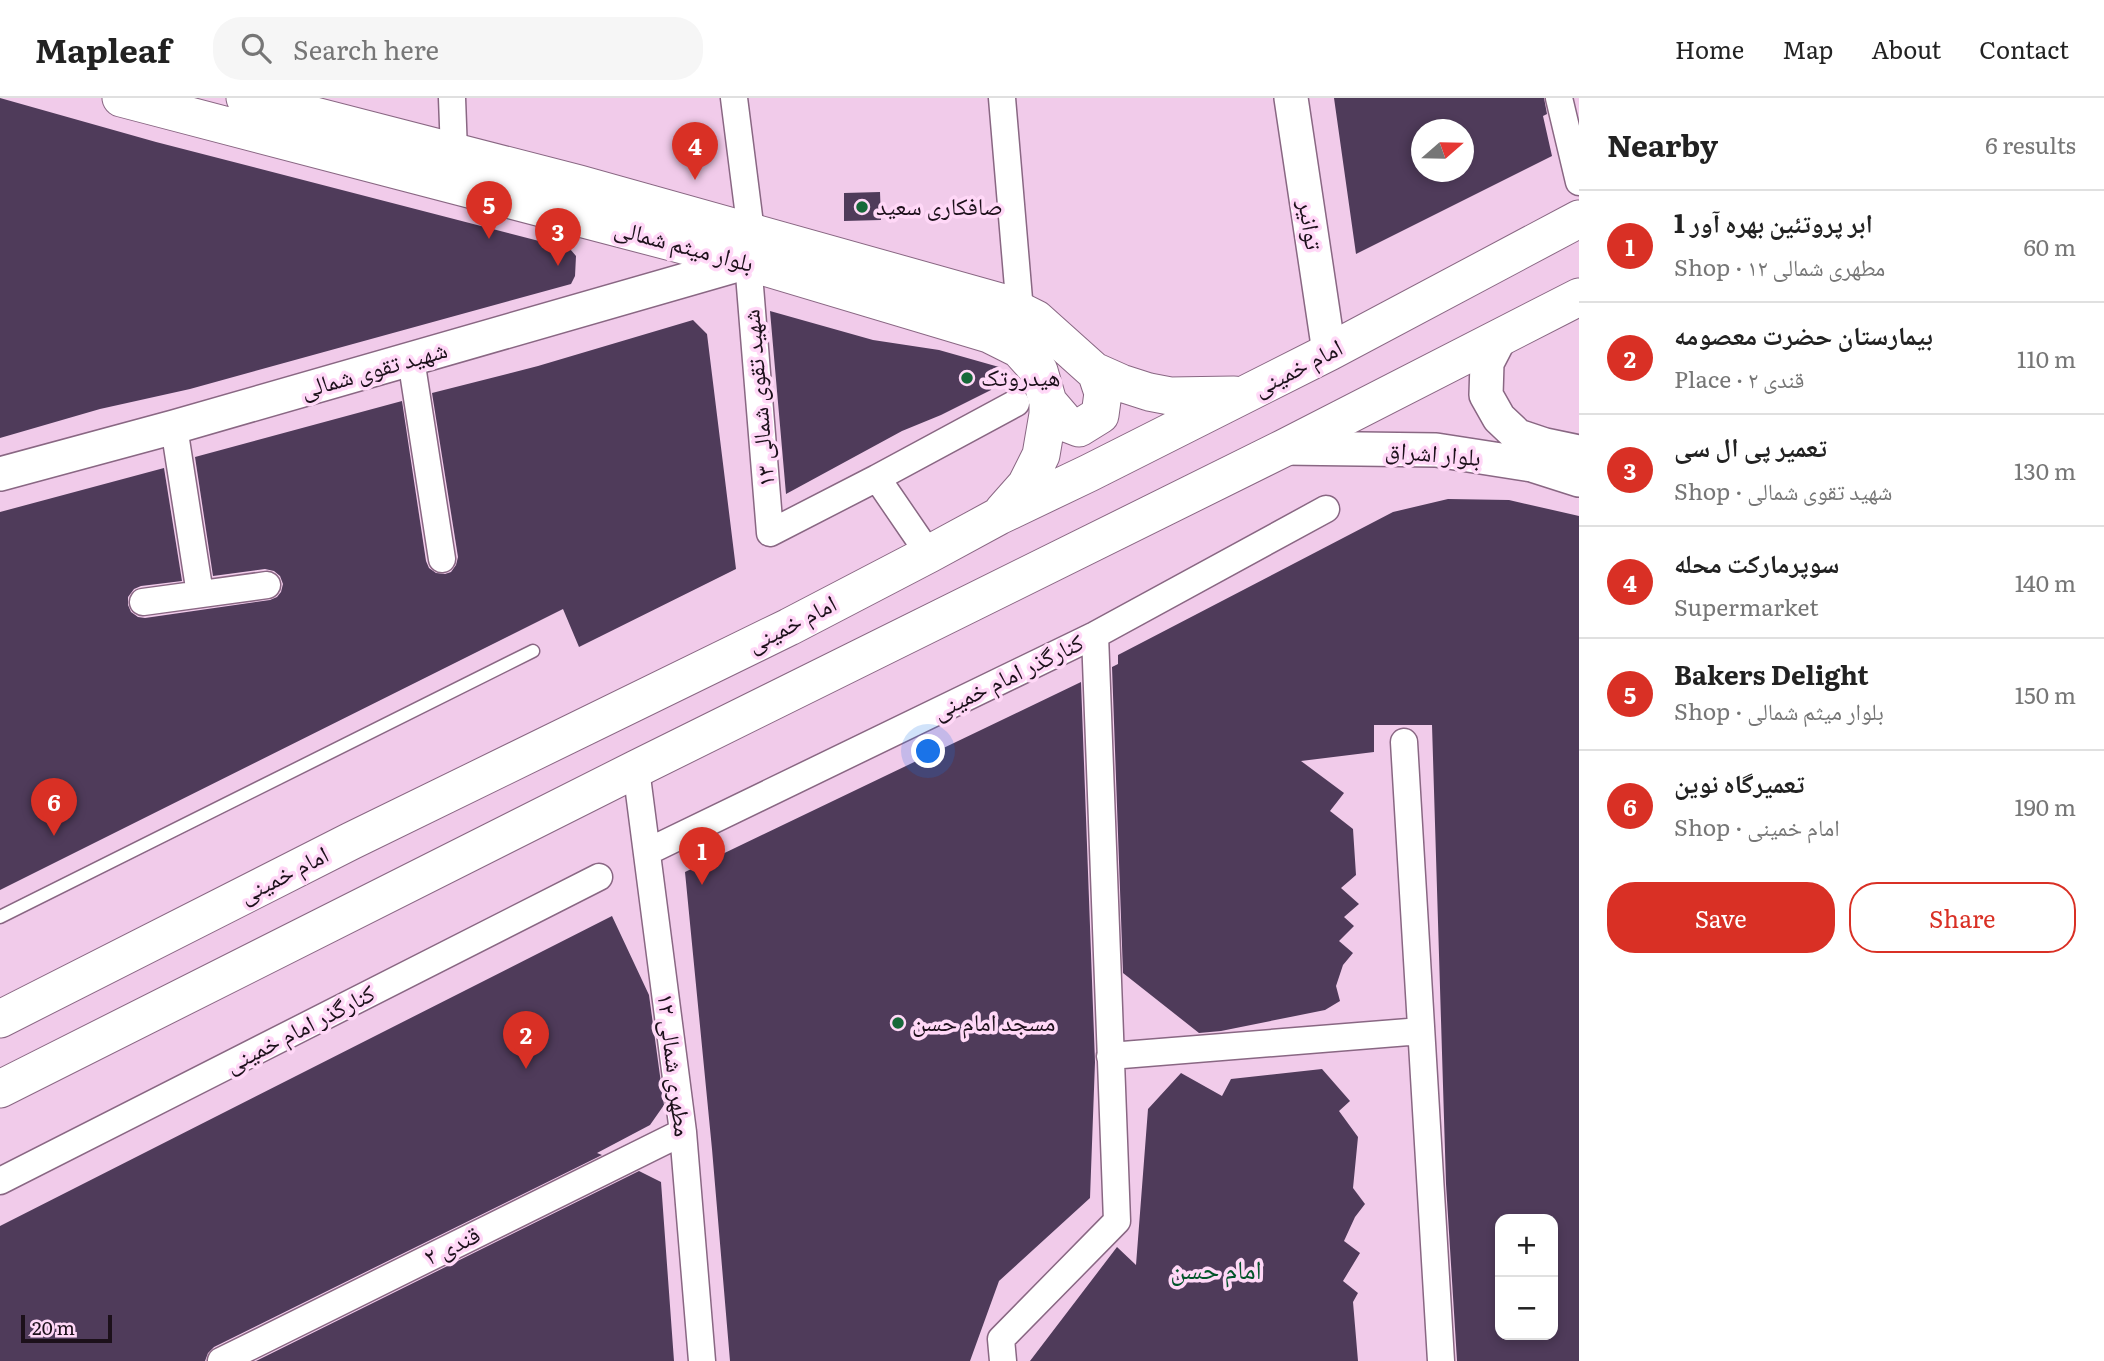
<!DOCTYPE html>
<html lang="en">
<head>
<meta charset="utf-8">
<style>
	body { margin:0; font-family:Literata,"Noto Naskh Arabic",serif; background:#f6f6f6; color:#222 }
	.controls { position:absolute; right:21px; bottom:21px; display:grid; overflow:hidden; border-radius:14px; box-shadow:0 4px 10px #0003 }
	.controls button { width:63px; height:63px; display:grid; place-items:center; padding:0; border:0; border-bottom:2px solid #e0e0e0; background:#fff; color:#222; font:35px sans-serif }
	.compass { position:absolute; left:1411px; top:21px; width:63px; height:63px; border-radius:50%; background:#fff; box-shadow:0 4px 10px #0003; rotate:70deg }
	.scale { position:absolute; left:21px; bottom:18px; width:91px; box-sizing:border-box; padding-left:7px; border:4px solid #1c101a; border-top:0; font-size:19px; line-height:24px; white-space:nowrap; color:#1c101a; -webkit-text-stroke:5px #ffd8f7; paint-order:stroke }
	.you { position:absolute; left:929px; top:654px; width:24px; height:24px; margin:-18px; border:5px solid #fff; border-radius:50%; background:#1a73e8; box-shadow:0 0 0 10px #1a73e833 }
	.badge { display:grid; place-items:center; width:46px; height:46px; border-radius:50%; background:#d93025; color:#fff; font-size:23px; font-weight:700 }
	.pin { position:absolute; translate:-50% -58px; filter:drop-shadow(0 2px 4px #0008) }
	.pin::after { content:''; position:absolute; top:37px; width:24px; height:21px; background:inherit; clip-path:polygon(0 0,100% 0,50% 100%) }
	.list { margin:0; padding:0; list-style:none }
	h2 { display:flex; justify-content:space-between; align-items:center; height:91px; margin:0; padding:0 28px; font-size:30px }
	h2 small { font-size:23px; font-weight:400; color:#767676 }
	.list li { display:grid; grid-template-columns:46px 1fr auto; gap:21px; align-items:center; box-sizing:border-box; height:112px; padding:0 28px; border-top:2px solid #e0e0e0 }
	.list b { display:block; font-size:26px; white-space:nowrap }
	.list p { margin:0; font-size:23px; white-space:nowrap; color:#767676 }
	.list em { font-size:23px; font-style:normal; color:#767676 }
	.actions { display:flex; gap:14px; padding:21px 28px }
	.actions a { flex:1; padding:16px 0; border:2px solid #d93025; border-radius:28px; text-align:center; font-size:24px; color:#d93025 }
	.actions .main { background:#d93025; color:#fff }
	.icon { flex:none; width:38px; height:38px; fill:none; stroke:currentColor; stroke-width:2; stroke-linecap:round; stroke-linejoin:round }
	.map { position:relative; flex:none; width:1579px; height:1263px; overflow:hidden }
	header { display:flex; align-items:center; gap:42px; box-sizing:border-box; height:98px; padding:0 35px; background:#fff; border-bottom:2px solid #e0e0e0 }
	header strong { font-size:33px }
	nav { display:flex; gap:38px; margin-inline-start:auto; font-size:24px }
	.search { width:490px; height:63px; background:#f6f6f6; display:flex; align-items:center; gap:18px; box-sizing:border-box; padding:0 24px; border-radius:28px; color:#767676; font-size:26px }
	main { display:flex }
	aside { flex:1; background:#fff }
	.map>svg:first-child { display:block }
	.building { fill:#4f3b5a; fill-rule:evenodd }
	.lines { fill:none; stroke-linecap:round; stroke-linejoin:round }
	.service-casing { stroke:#896783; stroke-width:15 }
	.minor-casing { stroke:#896783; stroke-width:29 }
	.tertiary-casing { stroke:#896783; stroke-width:36 }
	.secondary-casing { stroke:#896783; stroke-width:39 }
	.service { stroke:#fff; stroke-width:12 }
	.minor { stroke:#fff; stroke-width:26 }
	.tertiary { stroke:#fff; stroke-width:33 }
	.secondary { stroke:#fff; stroke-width:37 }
	.poi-dot { fill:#166939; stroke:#ffd8f7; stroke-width:2.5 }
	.labels { text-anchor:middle; stroke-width:7; stroke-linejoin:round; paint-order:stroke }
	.poi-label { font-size:24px; fill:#1c101a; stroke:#ffd8f7; text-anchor:start }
	.street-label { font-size:24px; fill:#1c101a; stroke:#ffd8f7 }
	.neighbourhood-label { font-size:26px; fill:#015429; stroke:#ffd8f7 }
</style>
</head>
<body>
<header>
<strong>Mapleaf</strong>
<div class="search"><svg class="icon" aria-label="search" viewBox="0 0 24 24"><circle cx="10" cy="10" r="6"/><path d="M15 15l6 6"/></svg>Search here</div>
<nav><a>Home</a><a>Map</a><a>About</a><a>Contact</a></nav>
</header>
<main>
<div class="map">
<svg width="1579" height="1263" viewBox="0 0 1579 1263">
	<rect width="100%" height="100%" fill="#f1cbea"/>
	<!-- building -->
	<path class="building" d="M 0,0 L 156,44 L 570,151 L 576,158 L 575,178 L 571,186 L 190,291 L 100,311 L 0,340 Z
		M 1334,0 L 1544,0 L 1547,16 L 1543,18 L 1552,58 L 1356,156 ZM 1422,32 L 1464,32 L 1464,74 L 1422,74 Z
		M 880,94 L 881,122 L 844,123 L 844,95 Z
		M 770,213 L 873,242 L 939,252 L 999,269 L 991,292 L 941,317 L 902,333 L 786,396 Z
		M 693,222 L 707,236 L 736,471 L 579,549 L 563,511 L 0,792 L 0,414 L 164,370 L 182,483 L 141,488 L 134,491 L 128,499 L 128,507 L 131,514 L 138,519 L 145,520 L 270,502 L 277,499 L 281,494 L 283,486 L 280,478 L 274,473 L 265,471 L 213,478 L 195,359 L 402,303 L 426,463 L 429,470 L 436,475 L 445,476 L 451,474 L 456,467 L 458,459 L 432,295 L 538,268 Z
		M 1448,401 L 1509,402 L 1579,418 L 1579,1263 L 1457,1263 L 1446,1086 L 1432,627 L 1374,627 L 1374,654 L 1301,663 L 1344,695 L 1330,713 L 1353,731 L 1356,777 L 1341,790 L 1359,806 L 1344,819 L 1354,828 L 1339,843 L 1353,855 L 1343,867 L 1336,888 L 1340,903 L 1325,912 L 1221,933 L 1199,935 L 1123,875 L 1112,569 L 1118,566 L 1118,557 L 1393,414 ZM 1500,1121 L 1553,1121 L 1553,1237 L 1500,1237 Z
		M 1081,584 L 1095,964 L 1090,1100 L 999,1183 L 970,1263 L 730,1263 L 712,1051 L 685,774 Z
		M 612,818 L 649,897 L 664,1007 L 650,1027 L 597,1055 L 602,1057 L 214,1249 L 208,1255 L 205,1263 L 0,1263 L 0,1128 Z
		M 1322,971 L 1350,1003 L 1339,1013 L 1358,1039 L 1353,1090 L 1365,1106 L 1355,1119 L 1344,1143 L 1360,1155 L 1343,1183 L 1358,1195 L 1353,1204 L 1358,1263 L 1030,1263 L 1117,1149 L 1136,1167 L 1148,1011 L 1181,975 L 1222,998 L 1231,981 Z
		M 639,1073 L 661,1084 L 674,1263 L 256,1263 Z"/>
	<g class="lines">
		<defs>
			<path id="service" d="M 0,819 L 533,553"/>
			<path id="minor" d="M 452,0 L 454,54
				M 734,0 L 751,134
				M 1002,0 L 1020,213
				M 1559,0 L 1579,84
				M 748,164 L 770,435 L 877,380 L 929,456
				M 411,261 L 442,461
				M 174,329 L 200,496
				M 877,380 L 1016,305
				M 143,504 L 267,487
				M 1404,644 L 1441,1263
				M 636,671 L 683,1034 L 702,1263
				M 647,754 L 1095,537 L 1326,411
				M 1110,958 L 1421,933
				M 0,1083 L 599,779
				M 221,1263 L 683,1034
				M 1003,1263 L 1001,1241 L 1117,1123 L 1095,537"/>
			<path id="tertiary" d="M 1291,0 L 1329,254
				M 1501,238 L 1487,265 L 1486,297 L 1499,320 L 1518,338 L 1545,347 L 1579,354
				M 1284,350 L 1436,352 L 1532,367 L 1579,382
				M 0,376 L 174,329 L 748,164"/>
			<path id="secondary" d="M 121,0 L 748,164 L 989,236 L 1019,251 L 1039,273 L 1048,304 L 1048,316 L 1041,357 L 1026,387 L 1003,413
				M 245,0 L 579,86 L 1004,205 L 1036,221 L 1094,273 L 1121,285 L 1149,294 L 1170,298 L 1234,297
				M 1048,304 L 1066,325 L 1079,330 L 1100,317 L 1103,295 L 1096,274
				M 0,921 L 351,743 L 789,529 L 929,456 L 999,418 L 1089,375 L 1329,254 L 1579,121
				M 0,991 L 636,671 L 1284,350 L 1579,199"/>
		</defs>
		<!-- service casing -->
		<use href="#service" class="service-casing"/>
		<!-- minor casing -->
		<use href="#minor" class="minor-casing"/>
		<!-- tertiary casing -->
		<use href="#tertiary" class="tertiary-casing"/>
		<!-- secondary casing -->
		<use href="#secondary" class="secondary-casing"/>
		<!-- service -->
		<use href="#service" class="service"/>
		<!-- minor -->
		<use href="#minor" class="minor"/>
		<!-- tertiary -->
		<use href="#tertiary" class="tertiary"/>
		<!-- secondary -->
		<use href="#secondary" class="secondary"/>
	</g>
	<!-- markers -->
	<g class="poi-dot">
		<circle cx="862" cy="109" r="7"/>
		<circle cx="967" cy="280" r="7"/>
		<circle cx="898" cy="925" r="7"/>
	</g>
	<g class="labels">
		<!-- poi labels -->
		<g class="poi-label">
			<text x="876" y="117">صافکاری سعید</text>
			<text x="981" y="288">هیدروتک</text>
			<text x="912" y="933">مسجد امام حسن</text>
		</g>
		<!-- street labels -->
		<g class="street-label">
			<text transform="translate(1310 127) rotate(81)" y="8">توانیر</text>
			<text transform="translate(684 148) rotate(15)" y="8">بلوار میثم شمالی</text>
			<text transform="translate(1298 270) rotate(-27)" y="8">امام خمینی</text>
			<text transform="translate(374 272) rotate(-16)" y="8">شهید تقوی شمالی</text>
			<text transform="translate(759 300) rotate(-95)" y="8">شهید تقوی شمالی ۱۳</text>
			<text transform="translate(1433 356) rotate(5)" y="8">بلوار اشراق</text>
			<text transform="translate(792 526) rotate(-27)" y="8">امام خمینی</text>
			<text transform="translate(1008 579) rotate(-26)" y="8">کنارگذر امام خمینی</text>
			<text transform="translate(284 777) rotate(-27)" y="8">امام خمینی</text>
			<text transform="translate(300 931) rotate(-27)" y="8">کنارگذر امام خمینی</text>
			<text transform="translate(674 967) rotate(83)" y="8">مطهری شمالی ۱۲</text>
			<text transform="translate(452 1148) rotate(-26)" y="8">قندی ۲</text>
		</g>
		<!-- neighbourhood labels -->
		<g class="neighbourhood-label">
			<text x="1216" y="1181">امام حسن</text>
		</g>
	</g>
</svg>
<div class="controls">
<button>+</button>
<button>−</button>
</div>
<svg class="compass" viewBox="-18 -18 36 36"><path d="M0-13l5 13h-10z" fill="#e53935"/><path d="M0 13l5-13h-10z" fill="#767676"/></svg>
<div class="scale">20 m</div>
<div class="you"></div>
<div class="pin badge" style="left:702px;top:787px">1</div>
<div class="pin badge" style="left:526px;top:971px">2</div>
<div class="pin badge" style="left:558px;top:168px">3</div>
<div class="pin badge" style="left:695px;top:82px">4</div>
<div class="pin badge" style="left:489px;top:141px">5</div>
<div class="pin badge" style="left:54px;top:738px">6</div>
</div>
<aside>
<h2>Nearby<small>6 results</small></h2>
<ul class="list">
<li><span class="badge">1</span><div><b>ابر پروتئین بهره آور 1</b><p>Shop · مطهری شمالی ۱۲</p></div><em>60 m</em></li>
<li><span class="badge">2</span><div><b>بیمارستان حضرت معصومه</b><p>Place · قندی ۲</p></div><em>110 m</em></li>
<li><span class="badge">3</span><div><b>تعمیر پی ال سی</b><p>Shop · شهید تقوی شمالی</p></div><em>130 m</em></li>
<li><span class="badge">4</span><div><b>سوپرمارکت محله</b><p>Supermarket</p></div><em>140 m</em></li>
<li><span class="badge">5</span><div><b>Bakers Delight</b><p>Shop · بلوار میثم شمالی</p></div><em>150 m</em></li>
<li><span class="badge">6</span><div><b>تعمیرگاه نوین</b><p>Shop · امام خمینی</p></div><em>190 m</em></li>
</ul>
<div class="actions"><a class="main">Save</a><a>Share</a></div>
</aside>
</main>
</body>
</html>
